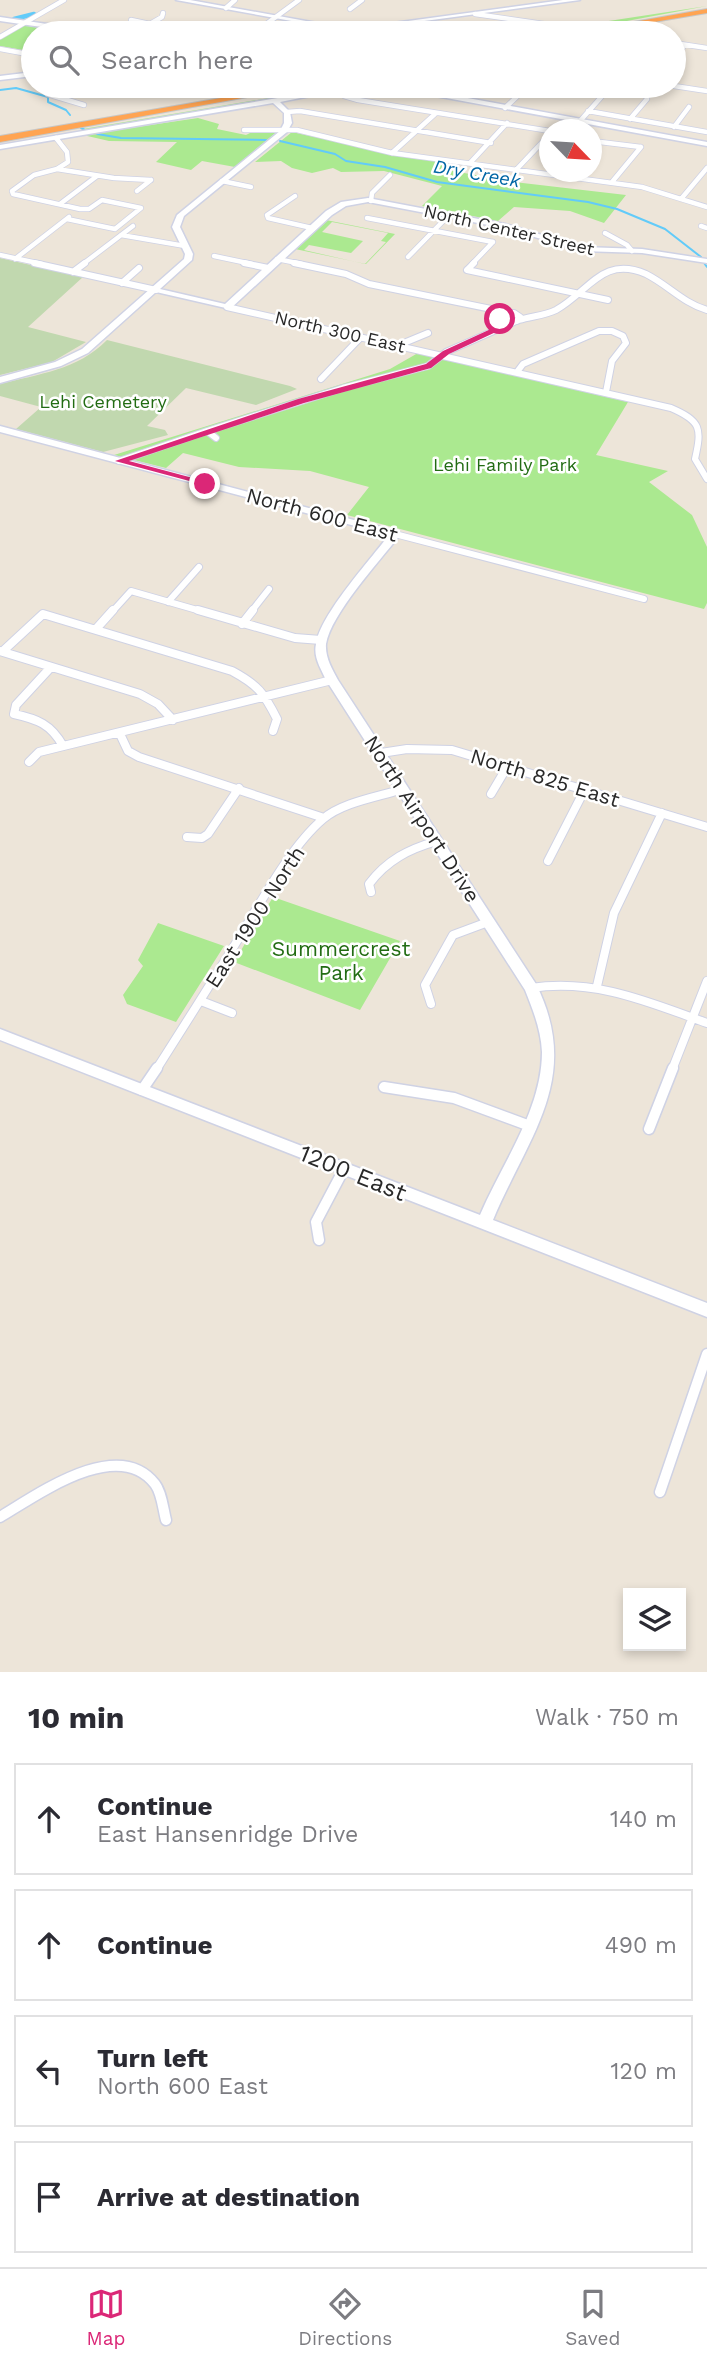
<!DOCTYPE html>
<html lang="en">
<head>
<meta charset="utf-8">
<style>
	body { margin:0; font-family:"Work Sans",sans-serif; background:#f2f2f3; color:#2b2b33 }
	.controls { position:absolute; right:21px; bottom:21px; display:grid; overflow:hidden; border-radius:0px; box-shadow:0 4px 10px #0003 }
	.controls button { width:63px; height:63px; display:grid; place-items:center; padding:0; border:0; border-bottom:2px solid #e1e1e2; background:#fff; color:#2b2b33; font:35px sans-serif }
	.compass { position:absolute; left:539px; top:119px; width:63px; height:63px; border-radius:50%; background:#fff; box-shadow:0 4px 10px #0003; rotate:115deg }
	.stop { position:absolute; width:21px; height:21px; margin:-16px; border:5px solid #db2777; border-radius:50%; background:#fff }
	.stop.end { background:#db2777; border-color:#fff; box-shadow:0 2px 7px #0008 }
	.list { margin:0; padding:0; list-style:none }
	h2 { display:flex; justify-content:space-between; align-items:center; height:91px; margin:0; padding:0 28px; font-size:30px }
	h2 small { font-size:23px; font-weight:400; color:#7c7c81 }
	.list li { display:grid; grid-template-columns:46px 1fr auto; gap:21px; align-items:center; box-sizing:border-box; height:112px; margin:0 14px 14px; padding:0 14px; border:2px solid #e1e1e2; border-radius:0px }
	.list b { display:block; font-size:26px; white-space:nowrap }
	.list p { margin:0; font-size:23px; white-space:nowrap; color:#7c7c81 }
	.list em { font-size:23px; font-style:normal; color:#7c7c81 }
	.icon { flex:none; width:38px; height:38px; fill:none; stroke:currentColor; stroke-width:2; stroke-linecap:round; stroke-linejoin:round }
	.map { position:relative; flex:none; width:707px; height:1672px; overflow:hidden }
	.search { position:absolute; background:#fff; box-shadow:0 4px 10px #0003; left:21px; right:21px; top:21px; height:77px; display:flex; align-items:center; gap:18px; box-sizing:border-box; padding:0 24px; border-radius:38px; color:#7c7c81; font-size:26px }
	.sheet { height:595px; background:#fff }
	nav { display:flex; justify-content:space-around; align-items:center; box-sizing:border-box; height:98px; border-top:2px solid #e1e1e2; background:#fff; font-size:19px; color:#7c7c81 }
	nav a { display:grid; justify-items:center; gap:4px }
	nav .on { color:#db2777 }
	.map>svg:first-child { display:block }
	.green { fill:#abe990; fill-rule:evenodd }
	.cemetery { fill:#c1d8af }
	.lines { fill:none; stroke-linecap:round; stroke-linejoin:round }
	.stream { stroke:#62cbf9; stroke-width:2 }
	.canal { stroke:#62cbf9; stroke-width:4.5 }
	.street-far3-casing { stroke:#cfd2e4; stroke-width:6 }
	.street-far2-casing { stroke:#cfd2e4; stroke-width:8 }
	.street-far1-casing { stroke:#cfd2e4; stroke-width:10 }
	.street-casing { stroke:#cfd2e4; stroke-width:13 }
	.secondary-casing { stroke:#cfd2e4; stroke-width:3 }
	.highway-casing { stroke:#c7c7c7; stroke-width:2 }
	.street-far3 { stroke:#fff; stroke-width:4.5 }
	.street-far2 { stroke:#fff; stroke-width:6 }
	.street-far1 { stroke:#fff; stroke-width:8 }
	.street { stroke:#fff; stroke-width:10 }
	.secondary { fill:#fff; fill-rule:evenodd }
	.highway { fill:#ffa452; fill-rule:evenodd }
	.route { fill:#db2777 }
	.labels { text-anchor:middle; stroke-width:5; stroke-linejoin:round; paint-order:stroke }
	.far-street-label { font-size:18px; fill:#292929; stroke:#fff }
	.far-park-label { font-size:18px; fill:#226c13; stroke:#fff }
	.far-water-label { font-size:19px; font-style:italic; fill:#0166a5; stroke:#fff }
	.street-label { font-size:21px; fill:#292929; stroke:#fff }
	.park-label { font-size:21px; fill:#226c13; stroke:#fff }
	.near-street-label { font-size:24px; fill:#292929; stroke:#fff }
</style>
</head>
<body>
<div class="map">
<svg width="707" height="1672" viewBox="0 0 707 1672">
	<rect width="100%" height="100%" fill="#ede5d9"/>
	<!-- green -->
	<path class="green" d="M 707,6 L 568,32 L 543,31 Z
		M 23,25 L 57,31 L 33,33 L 33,45 L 23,50 L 0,46 L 0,39 Z
		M 340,86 L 354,86 L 88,130 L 83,129 Z
		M 198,118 L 219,124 L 217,129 L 246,135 L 254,131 L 278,131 L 235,167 L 202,161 L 191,170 L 156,162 L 177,142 L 109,141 L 83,135 Z
		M 292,132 L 415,159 L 448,161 L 442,169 L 514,182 L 626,195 L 604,223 L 570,211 L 514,207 L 498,221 L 422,206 L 442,186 L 384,171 L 341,172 L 333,168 L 312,173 L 292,168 L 281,161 L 255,162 Z
		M 326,220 L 395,234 L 366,264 L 295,249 ZM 332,222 L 388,233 L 381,241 L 386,242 L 365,264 L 304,250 L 309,245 L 351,253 L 363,241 L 322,232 Z
		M 418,353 L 628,402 L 596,455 L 668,471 L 649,482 L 692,515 L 707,547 L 707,603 L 704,609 L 347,515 L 369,487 L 310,471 L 239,467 L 183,453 L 166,468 L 114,455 L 390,369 Z
		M 273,897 L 400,941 L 360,1010 L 234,962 Z
		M 158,923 L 224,946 L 176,1022 L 127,1004 L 123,995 L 143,966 L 138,960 Z"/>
	<!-- cemetery -->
	<path class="cemetery" d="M 0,258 L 83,277 L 28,327 L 86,342 L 52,362 L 0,375 Z
		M 107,340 L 290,386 L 297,389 L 256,405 L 186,388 L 147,426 L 165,430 L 168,435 L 103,452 L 16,429 L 41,407 L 0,396 L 0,384 C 38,374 78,370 107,340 Z"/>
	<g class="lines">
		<!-- stream -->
		<path class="stream" d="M 0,90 L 16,88 L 48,97 L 48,102 L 66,110 L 70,115
			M 81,128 L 87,131
			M 97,134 L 121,138 L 266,140
			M 280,141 L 335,154 L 346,161 L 385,167 L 437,182 L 588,202 L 617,209 L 665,229 L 701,257
			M 704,263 L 707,267"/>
		<!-- canal -->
		<path class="canal" d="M 14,19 L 34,14"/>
		<defs>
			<path id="street-far3" d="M 226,8 L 235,0
				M 350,9 L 362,0
				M 475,14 L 558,26
				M 131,20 L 150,24
				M 134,33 L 162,17 L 163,13
				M 254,33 L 299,0
				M 342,33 L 365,31 L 389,24
				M 0,37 L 64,0
				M 674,43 L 707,48
				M 0,49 L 33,55
				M 674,57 L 685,45
				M 74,86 L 47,94 L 84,105
				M 157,86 L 163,89
				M 674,86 L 707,91
				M 71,87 L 124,95 L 139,86
				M 337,90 L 344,96 L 358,100 L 550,131
				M 505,108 L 528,86
				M 588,111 L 707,132
				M 287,112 L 300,111 L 491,143
				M 630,119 L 647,99
				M 580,121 L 611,86
				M 674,127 L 689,107
				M 244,130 L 297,130 L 392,153 L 642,187 L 707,207
				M 56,138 L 67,152 L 68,162 L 57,169 L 34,175 L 12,191 L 13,194 L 80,209 L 89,209 L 102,200 L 141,208 L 115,229 L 67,219
				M 592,141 L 641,147
				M 392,153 L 435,114
				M 470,163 L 507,123
				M 57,169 L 114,178 L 151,180
				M 515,171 L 550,134
				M 222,181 L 251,187
				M 612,182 L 641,147
				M 137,191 L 151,180
				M 295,196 L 267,215 L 268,218 L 312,228
				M 681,199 L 707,168
				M 371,201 L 372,193 L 390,175
				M 60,204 L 97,176
				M 367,218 L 493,242
				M 701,226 L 707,228
				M 605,233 L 627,245 L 632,251
				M 121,235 L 185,246
				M 0,255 L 42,264
				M 214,256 L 252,264
				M 408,257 L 449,215
				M 15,259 L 69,217
				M 277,259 L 302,264
				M 83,264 L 133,226
				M 472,264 L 493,242"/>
			<path id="street-far2" d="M 34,263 L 156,290
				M 244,263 L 268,268
				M 294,263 L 346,274 L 369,284 L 511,313
				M 467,270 L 608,300
				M 467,270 L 474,263
				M 73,272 L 85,263
				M 122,283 L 139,268
				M 227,307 L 671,408 C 701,421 702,428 695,459 L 707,479
				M 514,313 L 520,317 L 517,321 L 508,322 L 501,319 L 504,314 Z
				M 519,320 C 531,316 544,316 556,310 C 589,292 602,255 646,274 C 668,285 683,303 707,310
				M 399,345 L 428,333
				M 517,372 L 523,364 L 599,331 L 612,331 L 623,336 L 626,343 L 612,361 L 606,392
				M 321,379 L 361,337
				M 207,431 L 343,388 L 428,366 L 446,352 L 514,322
				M 119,461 L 207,431 L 216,438
				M 395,534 L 644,599
				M 168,602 L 199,567
				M 112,612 L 131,591 L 204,612
				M 251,612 L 269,589"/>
			<path id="street-far1" d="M 198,610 L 295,638 L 321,640
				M 242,624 L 253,610
				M 96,629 L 113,610
				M 0,651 L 140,694 L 158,704 L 173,720
				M 3,651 L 43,614 L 232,671 C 258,685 264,693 277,719 L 273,731
				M 51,667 L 16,705 L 14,714 C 37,719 51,724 63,746
				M 120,734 L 128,751 L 139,757 L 324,818
				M 381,753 L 407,749 L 452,750 L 707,827
				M 29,762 L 39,752 L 332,680
				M 491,794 L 507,767
				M 187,837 L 202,838 L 208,834 L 239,788
				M 548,861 L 584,791
				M 371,892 L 369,884 C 387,860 409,849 437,841
				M 597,986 L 614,913 L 662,813
				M 531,988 C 594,978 649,1002 707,1023
				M 201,1001 L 232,1013
				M 431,1004 L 425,985 L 453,935 L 488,922
				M 156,1070 C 184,1026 212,982 239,938 C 261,902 291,846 323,819 C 343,802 378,797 403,789
				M 672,1070 L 707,981"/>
			<path id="street" d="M 384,1087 L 454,1098 L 530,1126
				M 142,1090 L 157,1068
				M 649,1129 L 673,1068
				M 319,1240 L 316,1222 L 344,1169
				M 660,1492 L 707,1354
				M 0,1517 C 37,1495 118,1436 155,1484 C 162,1493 163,1509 166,1520"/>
			<path id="secondary" d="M 176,0 L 190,0 L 339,27 L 336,29 Z
				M 563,0 L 580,0 L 335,33 L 319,33 Z
				M 0,17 L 94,31 L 97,33 L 83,33 L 0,21 Z
				M 33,72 L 33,76 L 0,80 L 0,76 Z
				M 349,86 L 362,86 L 280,102 L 290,112 L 292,123 L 287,132 L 184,216 L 180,227 L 193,254 L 192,260 L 160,289 L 225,304 L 326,211 L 341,202 L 368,198 L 505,224 L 583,247 L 642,249 L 707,259 L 707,263 L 642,253 L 582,251 L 504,228 L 368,202 L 346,206 L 332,215 L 230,309 L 156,292 L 88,353 L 61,366 L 0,383 L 0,377 L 55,362 L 82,349 L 184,259 L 185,254 L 172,227 L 177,215 L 280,131 L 284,123 L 284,113 L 273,103 L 0,149 L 0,145 Z
				M 389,86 L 402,86 L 707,142 L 707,146 L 392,88 Z
				M 0,426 L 399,532 L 399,536 C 379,562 331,614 326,644 C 325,657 332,669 338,680 L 536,984 C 583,1078 528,1136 493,1220 L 707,1303 L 707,1317 L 0,1040 L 0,1029 L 480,1215 C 502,1163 542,1110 542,1052 C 541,1030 533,1010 525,990 L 326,680 C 321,669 313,657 316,644 C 320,615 370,560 389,535 L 0,432 Z"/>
			<path id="highway" d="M 707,9 L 707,13 L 589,33 L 572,33 Z
				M 291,86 L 309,86 L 0,142 L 0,136 Z"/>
		</defs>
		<!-- street-far3 casing -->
		<use href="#street-far3" class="street-far3-casing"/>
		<!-- street-far2 casing -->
		<use href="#street-far2" class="street-far2-casing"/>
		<!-- street-far1 casing -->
		<use href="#street-far1" class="street-far1-casing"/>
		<!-- street casing -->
		<use href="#street" class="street-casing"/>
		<!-- secondary casing -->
		<use href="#secondary" class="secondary-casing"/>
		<!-- highway casing -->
		<use href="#highway" class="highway-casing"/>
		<!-- street-far3 -->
		<use href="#street-far3" class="street-far3"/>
		<!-- street-far2 -->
		<use href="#street-far2" class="street-far2"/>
		<!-- street-far1 -->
		<use href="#street-far1" class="street-far1"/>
		<!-- street -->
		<use href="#street" class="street"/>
		<!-- secondary -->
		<use href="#secondary" class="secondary"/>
		<!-- highway -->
		<use href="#highway" class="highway"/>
	</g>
	<!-- route -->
	<path class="route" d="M 500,316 L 506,323 L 498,331 L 449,354 L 431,368 L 304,403 L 129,461 L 208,482 L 208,486 L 115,461 L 298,399 L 426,364 L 443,351 L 493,328 Z"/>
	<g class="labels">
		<!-- far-street labels -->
		<g class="far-street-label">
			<text transform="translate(509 230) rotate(13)" y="6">North Center Street</text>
			<text transform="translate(340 332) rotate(13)" y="6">North 300 East</text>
		</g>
		<!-- far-park labels -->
		<g class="far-park-label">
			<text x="103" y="408">Lehi Cemetery</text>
			<text x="505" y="471">Lehi Family Park</text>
		</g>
		<!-- far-water labels -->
		<g class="far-water-label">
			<text transform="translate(477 173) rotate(10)" y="7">Dry Creek</text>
		</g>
		<!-- street labels -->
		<g class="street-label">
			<text transform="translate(322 515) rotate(15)" y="7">North 600 East</text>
			<text transform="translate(545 778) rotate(17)" y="7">North 825 East</text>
			<text transform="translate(422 819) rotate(57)" y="7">North Airport Drive</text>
			<text transform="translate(255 917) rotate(-57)" y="7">East 1900 North</text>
		</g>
		<!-- park labels -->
		<g class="park-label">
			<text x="341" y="956">Summercrest<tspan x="341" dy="24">Park</tspan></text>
		</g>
		<!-- near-street labels -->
		<g class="near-street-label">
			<text transform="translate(353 1173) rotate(22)" y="8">1200 East</text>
		</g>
	</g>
</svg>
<div class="controls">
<button><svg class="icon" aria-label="layers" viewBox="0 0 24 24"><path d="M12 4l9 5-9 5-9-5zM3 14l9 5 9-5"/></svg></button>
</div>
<svg class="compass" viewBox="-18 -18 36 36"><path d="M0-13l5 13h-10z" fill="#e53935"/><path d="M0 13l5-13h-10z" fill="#7c7c81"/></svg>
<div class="stop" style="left:500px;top:319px"></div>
<div class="stop end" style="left:205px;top:484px"></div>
<div class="search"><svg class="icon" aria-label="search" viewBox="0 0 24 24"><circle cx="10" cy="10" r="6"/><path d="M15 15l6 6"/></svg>Search here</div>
</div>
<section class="sheet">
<h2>10 min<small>Walk · 750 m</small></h2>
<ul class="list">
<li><svg class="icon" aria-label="ahead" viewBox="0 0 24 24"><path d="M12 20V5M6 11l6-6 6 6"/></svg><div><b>Continue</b><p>East Hansenridge Drive</p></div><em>140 m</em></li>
<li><svg class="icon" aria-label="ahead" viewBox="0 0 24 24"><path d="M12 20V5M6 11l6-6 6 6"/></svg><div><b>Continue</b></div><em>490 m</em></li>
<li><svg class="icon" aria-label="left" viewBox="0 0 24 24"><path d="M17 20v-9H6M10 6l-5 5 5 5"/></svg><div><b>Turn left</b><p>North 600 East</p></div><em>120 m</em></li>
<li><svg class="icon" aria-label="arrive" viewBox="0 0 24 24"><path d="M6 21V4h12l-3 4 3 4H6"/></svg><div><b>Arrive at destination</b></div></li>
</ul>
</section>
<nav>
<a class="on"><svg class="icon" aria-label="map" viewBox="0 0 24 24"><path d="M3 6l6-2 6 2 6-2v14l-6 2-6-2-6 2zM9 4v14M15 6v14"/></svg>Map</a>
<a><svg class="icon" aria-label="directions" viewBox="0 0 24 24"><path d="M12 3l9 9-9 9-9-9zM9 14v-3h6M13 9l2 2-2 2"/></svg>Directions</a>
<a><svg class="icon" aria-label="saved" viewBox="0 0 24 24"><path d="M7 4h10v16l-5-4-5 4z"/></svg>Saved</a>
</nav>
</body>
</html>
